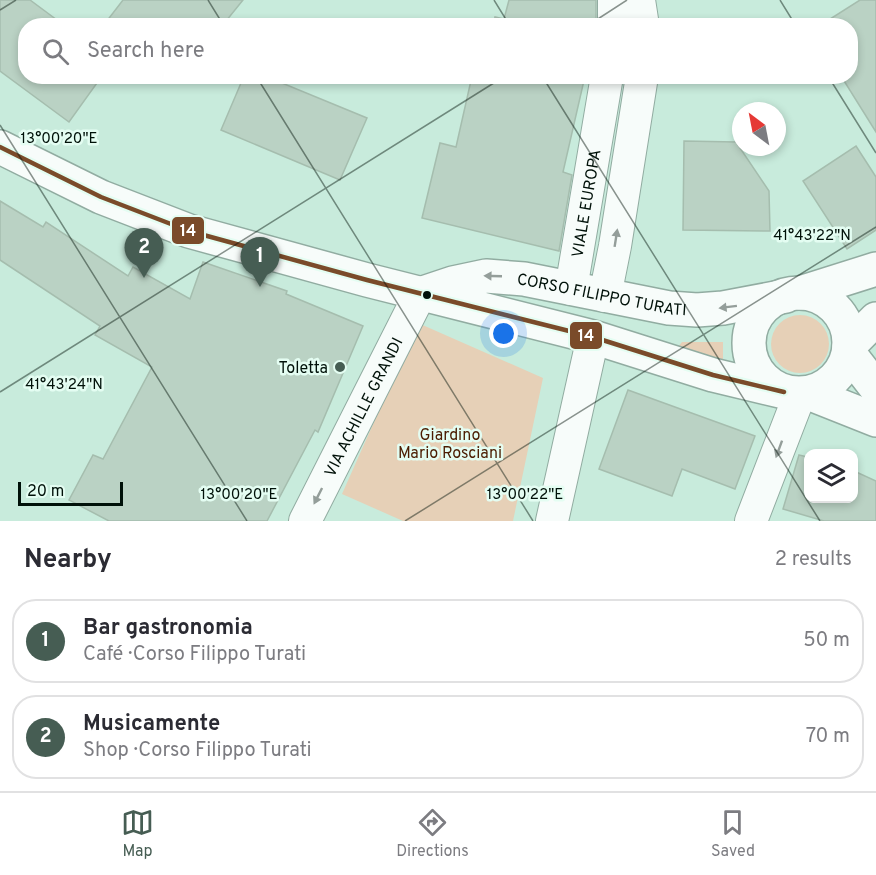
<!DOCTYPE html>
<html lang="en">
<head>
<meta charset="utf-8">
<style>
	body { margin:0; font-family:Overpass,sans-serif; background:#f7f7f7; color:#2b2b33 }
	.controls { position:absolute; right:18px; bottom:18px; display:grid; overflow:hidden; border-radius:12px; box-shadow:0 3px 9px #0003 }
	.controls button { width:54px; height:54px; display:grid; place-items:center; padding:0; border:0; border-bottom:2px solid #e1e1e2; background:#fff; color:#2b2b33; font:30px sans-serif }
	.compass { position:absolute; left:732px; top:102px; width:54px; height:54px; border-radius:50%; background:#fff; box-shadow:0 3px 9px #0003; rotate:328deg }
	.scale { position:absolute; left:18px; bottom:15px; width:105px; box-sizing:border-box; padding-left:6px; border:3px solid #001109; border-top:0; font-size:16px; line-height:21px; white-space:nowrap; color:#001109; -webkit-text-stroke:4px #e4fdf2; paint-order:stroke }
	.you { position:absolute; left:504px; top:334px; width:21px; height:21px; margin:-15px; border:4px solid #fff; border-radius:50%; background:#1a73e8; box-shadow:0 0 0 9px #1a73e833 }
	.badge { display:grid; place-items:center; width:39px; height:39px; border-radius:50%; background:#465d53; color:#fff; font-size:20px; font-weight:700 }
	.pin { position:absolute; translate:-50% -50px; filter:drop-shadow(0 2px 3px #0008) }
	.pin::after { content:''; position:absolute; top:32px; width:21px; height:18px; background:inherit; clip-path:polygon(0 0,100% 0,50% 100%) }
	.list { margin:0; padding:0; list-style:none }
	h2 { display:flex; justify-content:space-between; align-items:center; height:78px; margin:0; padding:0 24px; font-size:26px }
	h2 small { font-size:20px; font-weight:400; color:#7c7c81 }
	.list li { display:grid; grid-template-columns:39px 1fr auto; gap:18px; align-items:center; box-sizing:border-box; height:84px; margin:0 12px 12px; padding:0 12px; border:2px solid #e1e1e2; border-radius:24px }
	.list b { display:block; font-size:22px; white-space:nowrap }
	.list p { margin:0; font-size:20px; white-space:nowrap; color:#7c7c81 }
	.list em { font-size:20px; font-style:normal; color:#7c7c81 }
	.icon { flex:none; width:33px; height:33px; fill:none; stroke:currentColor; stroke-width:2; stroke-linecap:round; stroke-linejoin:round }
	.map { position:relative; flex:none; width:876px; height:521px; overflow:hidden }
	.search { position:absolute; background:#fff; box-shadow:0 3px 9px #0003; left:18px; right:18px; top:18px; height:66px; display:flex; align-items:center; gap:15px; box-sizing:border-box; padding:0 21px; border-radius:24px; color:#7c7c81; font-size:22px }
	.sheet { height:270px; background:#fff }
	nav { display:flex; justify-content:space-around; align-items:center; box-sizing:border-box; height:84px; border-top:2px solid #e1e1e2; background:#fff; font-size:16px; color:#7c7c81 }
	nav a { display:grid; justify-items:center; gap:3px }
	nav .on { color:#465d53 }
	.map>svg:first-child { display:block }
	.green { fill:#e6d0b7 }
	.building { fill:#bad2c4; stroke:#a5bdae; stroke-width:1.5 }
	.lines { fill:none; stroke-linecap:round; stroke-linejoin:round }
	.street-casing { stroke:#91aca1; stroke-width:34 }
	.secondary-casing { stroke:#91aca1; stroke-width:36 }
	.street { stroke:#f7fcfa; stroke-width:32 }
	.secondary { stroke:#f7fcfa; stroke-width:33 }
	.bus-1-casing { stroke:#e4fdf2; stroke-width:9 }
	.bus-1 { stroke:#7a4b2a; stroke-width:4.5 }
	.oneway { fill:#949e9a }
	.ticks { fill:none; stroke:#001109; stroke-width:1.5; stroke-opacity:0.45 }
	.bus-dot { fill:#001109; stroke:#e4fdf2; stroke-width:2 }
	.poi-dot { fill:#465d53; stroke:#e4fdf2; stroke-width:2 }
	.labels { text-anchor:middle; stroke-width:5; stroke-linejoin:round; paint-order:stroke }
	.street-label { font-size:16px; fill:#001109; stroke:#e4fdf2 }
	.poi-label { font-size:16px; fill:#001109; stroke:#e4fdf2; text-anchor:end }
	.park-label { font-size:16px; fill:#4b1c00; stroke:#e4fdf2 }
	.ticks-label { font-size:15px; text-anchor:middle; fill:#001109; stroke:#e4fdf2; stroke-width:5; stroke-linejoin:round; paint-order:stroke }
	.line-badge { stroke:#e4fdf2; stroke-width:2 }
	.badge-label { font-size:16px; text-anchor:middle; font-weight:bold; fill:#fff }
</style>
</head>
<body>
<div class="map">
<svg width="876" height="521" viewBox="0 0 876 521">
	<rect width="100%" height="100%" fill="#c8ebdc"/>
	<!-- green -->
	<path class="green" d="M771 344a29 29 0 1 1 58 0a29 29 0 1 1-58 0Z
		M 418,323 L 543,378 L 513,521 L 403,521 L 342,494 Z
		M 682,342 L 723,342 L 723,360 L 678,347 Z"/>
	<!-- building -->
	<path class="building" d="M 0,0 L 30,0 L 65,26 L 26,26 L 26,76 L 102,76 L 69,122 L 0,71 Z
		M 123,0 L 243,0 L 222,26 L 103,26 Z
		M 509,0 L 596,0 L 596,26 L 493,26 L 495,17 L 504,19 Z
		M 860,0 L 876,0 L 876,132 L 841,76 L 850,76 L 850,26 L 819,26 Z
		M 244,76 L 265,76 L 367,118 L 340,180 L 221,130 Z
		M 472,76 L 585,76 L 563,172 L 572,175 L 559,251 L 422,218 L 440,143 L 456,147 Z
		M 684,141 L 736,142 L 769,191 L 770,231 L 683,230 Z
		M 856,146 L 876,177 L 876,230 L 847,249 L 803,181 Z
		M 0,201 L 43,227 L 46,222 L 128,276 L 133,267 L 190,299 L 203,262 L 287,291 L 286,294 L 363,326 L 318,432 L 315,430 L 267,521 L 109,521 L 69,500 L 93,455 L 103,459 L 152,367 L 95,335 L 100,326 L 0,260 Z
		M 628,390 L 755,436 L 735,489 L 682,469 L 672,496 L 599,469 Z
		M 799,455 L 808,457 L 808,498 L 854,498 L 854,471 L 876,481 L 876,521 L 824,521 L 783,509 Z"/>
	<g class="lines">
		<defs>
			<g id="street">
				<path d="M 639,0 L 643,26"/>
				<path d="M 614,26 L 614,0"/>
				<path id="s1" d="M 571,289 L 607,76"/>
				<path d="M 605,296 L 615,246 L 642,76"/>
				<path id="s2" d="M 305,521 L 420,294"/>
				<path d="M 552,521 L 593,337"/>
				<path d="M 751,521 L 800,394"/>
			</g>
			<g id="secondary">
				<path d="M 0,147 L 101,197 L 189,231 L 367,280 L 593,337 L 713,375 L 784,392"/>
				<circle cx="799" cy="343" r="50"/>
				<path d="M 800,293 L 876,269"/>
				<path id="s3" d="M 420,294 L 453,283 L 486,276 L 524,279 L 669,308 L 697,310 L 723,308 L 786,296"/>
				<path d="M 849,346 L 876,319"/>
				<path d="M 849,353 L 876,388"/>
				<path d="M 808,393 L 876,420"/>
			</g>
		</defs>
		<!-- street casing -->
		<use href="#street" class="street-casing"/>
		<!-- secondary casing -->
		<use href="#secondary" class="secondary-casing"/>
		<!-- street -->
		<use href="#street" class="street"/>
		<!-- secondary -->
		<use href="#secondary" class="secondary"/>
		<defs>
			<path id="bus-1" d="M 0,147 L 101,197 L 189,231 L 367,280 L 593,337 L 713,375 L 784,392"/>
		</defs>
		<!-- bus-1 casing -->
		<use href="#bus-1" class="bus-1-casing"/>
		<!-- bus-1 -->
		<use href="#bus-1" class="bus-1"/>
	</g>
	<!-- one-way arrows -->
	<defs><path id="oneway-solid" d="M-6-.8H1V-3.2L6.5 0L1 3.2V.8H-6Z" transform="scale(1.5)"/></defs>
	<g class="oneway">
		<use href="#oneway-solid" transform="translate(616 238) rotate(-81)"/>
		<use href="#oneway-solid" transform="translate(493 276) rotate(-178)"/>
		<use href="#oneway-solid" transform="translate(728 307) rotate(173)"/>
		<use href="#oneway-solid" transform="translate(779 449) rotate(110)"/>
		<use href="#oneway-solid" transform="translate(318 496) rotate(117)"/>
	</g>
	<!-- ticks -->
	<path class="ticks" d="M 208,0 L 224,26M 494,0 L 510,26M 780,0 L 796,26M 0,10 L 16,0M 587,26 L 627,0M 256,76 L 533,521M 542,76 L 820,521M 828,76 L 876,153M 0,125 L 247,521M 0,392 L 505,76M 405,521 L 876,227"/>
	<!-- markers -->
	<circle class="bus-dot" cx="427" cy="295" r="5"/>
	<circle class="poi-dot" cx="340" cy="367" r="6"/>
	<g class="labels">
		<!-- street labels -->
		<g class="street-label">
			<text dy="6" stroke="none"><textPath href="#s1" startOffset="87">VIALE EUROPA</textPath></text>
			<text dy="6" stroke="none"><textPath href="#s3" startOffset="186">CORSO FILIPPO TURATI</textPath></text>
			<text dy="6" stroke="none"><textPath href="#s2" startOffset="128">VIA ACHILLE GRANDI</textPath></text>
		</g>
		<!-- poi labels -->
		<g class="poi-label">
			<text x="328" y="373">Toletta</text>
		</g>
		<!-- park labels -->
		<g class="park-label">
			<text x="450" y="440">Giardino<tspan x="450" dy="18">Mario Rosciani</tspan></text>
		</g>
	</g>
	<g class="ticks-label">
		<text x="59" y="143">13°00'20"E</text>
		<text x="812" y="240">41°43'22"N</text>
		<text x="64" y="389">41°43'24"N</text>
		<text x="239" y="499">13°00'20"E</text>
		<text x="525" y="499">13°00'22"E</text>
	</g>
	<g class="line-badge">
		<rect x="171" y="216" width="34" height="29" rx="6" fill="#7a4b2a"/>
		<rect x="569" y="321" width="34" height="29" rx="6" fill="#7a4b2a"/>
	</g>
	<g class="badge-label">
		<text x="188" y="236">14</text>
		<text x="586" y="341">14</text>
	</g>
</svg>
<div class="controls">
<button><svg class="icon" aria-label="layers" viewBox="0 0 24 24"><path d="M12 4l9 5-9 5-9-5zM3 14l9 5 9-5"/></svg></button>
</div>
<svg class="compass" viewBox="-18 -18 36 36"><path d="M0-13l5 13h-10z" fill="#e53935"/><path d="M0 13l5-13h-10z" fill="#7c7c81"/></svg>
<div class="scale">20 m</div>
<div class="you"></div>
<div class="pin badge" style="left:260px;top:287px">1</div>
<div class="pin badge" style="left:144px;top:278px">2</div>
<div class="search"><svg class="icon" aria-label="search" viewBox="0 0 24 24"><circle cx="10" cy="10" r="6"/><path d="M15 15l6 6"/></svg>Search here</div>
</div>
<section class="sheet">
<h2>Nearby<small>2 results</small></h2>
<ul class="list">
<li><span class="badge">1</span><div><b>Bar gastronomia</b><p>Café · Corso Filippo Turati</p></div><em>50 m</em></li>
<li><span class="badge">2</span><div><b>Musicamente</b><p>Shop · Corso Filippo Turati</p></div><em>70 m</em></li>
</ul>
</section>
<nav>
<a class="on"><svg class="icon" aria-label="map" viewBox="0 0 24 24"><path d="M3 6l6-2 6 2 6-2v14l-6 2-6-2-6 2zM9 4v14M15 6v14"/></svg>Map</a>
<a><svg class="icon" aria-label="directions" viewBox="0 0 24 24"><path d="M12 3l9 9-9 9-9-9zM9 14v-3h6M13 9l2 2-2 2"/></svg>Directions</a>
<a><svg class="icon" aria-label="saved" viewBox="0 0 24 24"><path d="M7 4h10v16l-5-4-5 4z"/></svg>Saved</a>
</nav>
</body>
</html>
